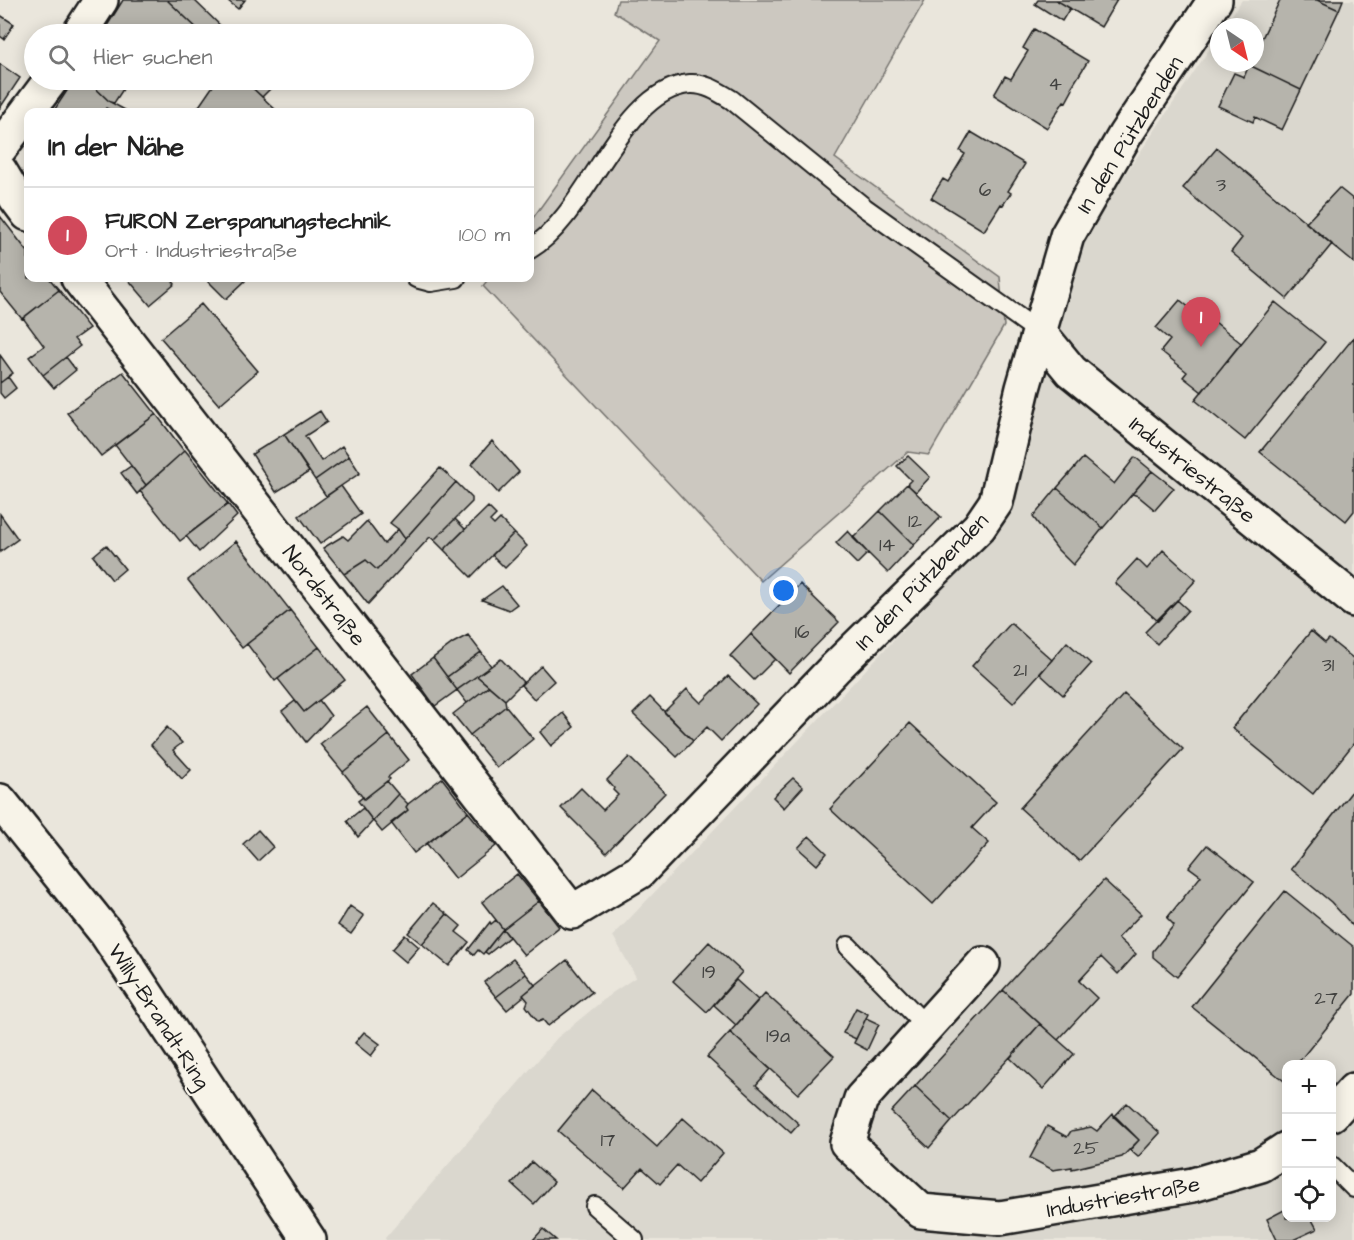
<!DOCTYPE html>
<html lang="de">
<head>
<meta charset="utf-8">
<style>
	body { margin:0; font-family:"Architects Daughter",sans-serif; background:#f2f2f2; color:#222 }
	.controls { position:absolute; right:18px; bottom:18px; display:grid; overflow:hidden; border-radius:12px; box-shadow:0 3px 15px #0003 }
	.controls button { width:54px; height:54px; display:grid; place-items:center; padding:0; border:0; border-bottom:2px solid #e0e0e0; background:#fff; color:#222; font:30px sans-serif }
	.compass { position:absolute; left:1210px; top:18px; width:54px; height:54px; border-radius:50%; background:#fff; box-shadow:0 3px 15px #0003; rotate:145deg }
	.you { position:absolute; left:784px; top:591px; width:21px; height:21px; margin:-15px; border:4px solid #fff; border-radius:50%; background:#1a73e8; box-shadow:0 0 0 9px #1a73e833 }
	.badge { display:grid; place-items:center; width:39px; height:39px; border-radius:50%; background:#d1495b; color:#fff; font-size:20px; font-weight:700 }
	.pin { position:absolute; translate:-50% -50px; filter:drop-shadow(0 2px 3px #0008) }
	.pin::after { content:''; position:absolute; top:32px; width:21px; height:18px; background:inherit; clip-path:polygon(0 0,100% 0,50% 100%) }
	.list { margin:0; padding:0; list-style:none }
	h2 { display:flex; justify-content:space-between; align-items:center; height:78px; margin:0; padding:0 24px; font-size:26px }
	h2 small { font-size:20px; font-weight:400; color:#767676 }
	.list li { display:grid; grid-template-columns:39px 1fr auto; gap:18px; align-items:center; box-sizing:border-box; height:96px; padding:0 24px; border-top:2px solid #e0e0e0 }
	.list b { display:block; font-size:22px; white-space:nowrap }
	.list p { margin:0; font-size:20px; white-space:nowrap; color:#767676 }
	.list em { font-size:20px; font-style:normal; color:#767676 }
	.icon { flex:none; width:33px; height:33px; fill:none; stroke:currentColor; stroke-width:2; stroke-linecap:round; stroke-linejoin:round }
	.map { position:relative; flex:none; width:1354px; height:1240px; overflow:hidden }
	.search { position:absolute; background:#fff; box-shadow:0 3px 15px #0003; left:24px; top:24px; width:510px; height:66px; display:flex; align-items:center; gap:15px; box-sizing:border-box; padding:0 21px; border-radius:33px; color:#767676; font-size:22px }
	.panel { position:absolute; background:#fff; box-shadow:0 3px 15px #0003; left:24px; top:108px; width:510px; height:174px; border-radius:12px }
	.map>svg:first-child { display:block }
	.built { fill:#dad7ce; fill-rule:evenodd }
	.green { fill:#ccc8c0; stroke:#74726e; stroke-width:1.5 }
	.building { fill:#b6b4ac; stroke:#1c1c1c; stroke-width:1.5 }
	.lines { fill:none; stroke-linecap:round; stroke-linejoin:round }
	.lane-casing { stroke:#1c1c1c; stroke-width:22 }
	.street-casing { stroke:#1c1c1c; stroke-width:38 }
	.secondary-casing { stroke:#1c1c1c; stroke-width:38 }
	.lane { stroke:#f7f3e8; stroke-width:18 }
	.street { stroke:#f7f3e8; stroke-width:33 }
	.secondary { stroke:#f7f3e8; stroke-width:33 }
	.labels { text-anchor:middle; stroke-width:4.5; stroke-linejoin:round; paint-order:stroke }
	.number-label { font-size:20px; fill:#424240 }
	.street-label { font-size:22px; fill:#1c1c1c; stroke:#f7f3e8 }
</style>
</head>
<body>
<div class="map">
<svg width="1354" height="1240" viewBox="0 0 1354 1240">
	<rect width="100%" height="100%" fill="#eae6dc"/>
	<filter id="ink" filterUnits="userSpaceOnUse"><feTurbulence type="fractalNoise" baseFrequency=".0167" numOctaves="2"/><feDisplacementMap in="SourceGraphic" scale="12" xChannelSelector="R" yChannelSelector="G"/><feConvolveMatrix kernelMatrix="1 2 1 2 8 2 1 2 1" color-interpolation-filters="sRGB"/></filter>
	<g filter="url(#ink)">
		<!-- built -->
		<path class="built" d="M 1242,0 L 1354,0 L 1354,1240 L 386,1240 L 385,1238 L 557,1038 L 612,993 L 636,977 L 613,936 L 1002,526 L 1081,240 L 1219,35 L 1219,63 L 1255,63 L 1255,27 L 1224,27 ZM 1286,1064 L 1332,1064 L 1332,1218 L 1286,1218 Z"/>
		<!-- green -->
		<path class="green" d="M 618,0 L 925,0 L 835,158 L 1000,277 L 1004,326 L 929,455 L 908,452 L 761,581 L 483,286 L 489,278 L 530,278 L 530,222 L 660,41 L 614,12 Z"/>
		<!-- building -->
		<path class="building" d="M 123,0 L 167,0 L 203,34 L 170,34 L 163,29 L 159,34 L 102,34 Z
			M 167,0 L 194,0 L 229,34 L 203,34 Z
			M 227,0 L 245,0 L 238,9 Z
			M 1038,0 L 1056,0 L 1070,8 L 1062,21 L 1035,4 Z
			M 1056,0 L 1117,0 L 1101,27 Z
			M 1280,0 L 1317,0 L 1339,10 L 1301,90 L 1249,65 L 1250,63 L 1255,63 L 1255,53 Z
			M 1317,0 L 1343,0 L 1339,10 Z
			M 0,15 L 14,24 L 4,39 L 0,36 Z
			M 1034,29 L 1088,61 L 1071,88 L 1073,89 L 1066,102 L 1064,101 L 1047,128 L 994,95 L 1005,76 L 1011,79 L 1028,51 L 1023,48 Z
			M 0,64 L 20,78 L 0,108 Z
			M 1249,65 L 1301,90 L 1282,130 L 1255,117 L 1253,122 L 1218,106 L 1234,73 L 1244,77 Z
			M 74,80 L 87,80 L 110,102 L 125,110 L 123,112 L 114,112 L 106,108 L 103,112 L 53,112 Z
			M 87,80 L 129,80 L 114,103 L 110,102 Z
			M 217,80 L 244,80 L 278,112 L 195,112 Z
			M 244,80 L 275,80 L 277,82 L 262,97 Z
			M 971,132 L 1025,164 L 1008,191 L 1011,193 L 1003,205 L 1001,204 L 984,231 L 931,198 L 943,179 L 948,182 L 965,154 L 960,151 Z
			M 1217,148 L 1332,244 L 1287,299 L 1231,252 L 1242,238 L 1183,188 Z
			M 1339,188 L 1354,200 L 1354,263 L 1306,223 Z
			M 0,216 L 28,252 L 28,278 L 49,278 L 59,290 L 22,319 L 0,292 Z
			M 127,278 L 170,278 L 175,284 L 150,305 Z
			M 205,278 L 241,278 L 245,281 L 226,299 Z
			M 59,290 L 89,328 L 74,339 L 80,346 L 43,375 L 29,357 L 44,346 L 23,318 Z
			M 1180,300 L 1207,322 L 1210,318 L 1241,343 L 1202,392 L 1183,377 L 1187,372 L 1161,351 L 1170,340 L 1156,328 Z
			M 1275,302 L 1325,342 L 1245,440 L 1195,400 Z
			M 201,304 L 258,371 L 219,405 L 161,338 Z
			M 1354,337 L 1354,511 L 1346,521 L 1260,452 Z
			M 0,355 L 13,373 L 0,383 Z
			M 66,357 L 76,370 L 54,388 L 43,375 Z
			M 123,372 L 156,414 L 101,456 L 67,413 Z
			M 8,377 L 16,388 L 4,398 L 0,393 L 0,383 Z
			M 320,411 L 327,422 L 305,436 L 321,461 L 342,446 L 349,456 L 315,480 L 284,434 Z
			M 156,414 L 184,451 L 146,485 L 115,445 Z
			M 284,434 L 309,472 L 276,492 L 252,454 Z
			M 492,441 L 519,472 L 498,493 L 472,464 Z
			M 185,450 L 228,504 L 180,541 L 140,491 Z
			M 349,456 L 360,473 L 326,496 L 315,480 Z
			M 908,456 L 930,477 L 916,492 L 907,484 L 911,480 L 897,466 Z
			M 1135,457 L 1152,471 L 1103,528 L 1057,488 L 1083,458 L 1114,484 Z
			M 131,466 L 146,485 L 137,494 L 121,473 Z
			M 440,468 L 456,482 L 405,539 L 398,529 L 390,523 Z
			M 1152,471 L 1174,488 L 1155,510 L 1138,496 L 1132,494 Z
			M 456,482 L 472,498 L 472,502 L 434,540 L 430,537 L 368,604 L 344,574 L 366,560 L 377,570 Z
			M 907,484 L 941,517 L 914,545 L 880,511 Z
			M 341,486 L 361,514 L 320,544 L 299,516 Z
			M 1057,488 L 1103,528 L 1073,565 L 1058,550 L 1033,517 Z
			M 228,504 L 237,516 L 199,552 L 186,536 Z
			M 488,507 L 496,515 L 490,521 L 494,525 L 500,519 L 514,533 L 471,577 L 444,550 Z
			M 880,511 L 914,545 L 888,573 L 853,538 Z
			M 0,514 L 18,539 L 0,552 Z
			M 455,519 L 465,529 L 444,550 L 434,540 Z
			M 367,521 L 384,544 L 398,529 L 405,539 L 377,570 L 366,560 L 344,574 L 323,548 L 343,536 L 348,540 Z
			M 848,531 L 868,553 L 857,564 L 836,543 Z
			M 514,533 L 527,546 L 505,568 L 492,555 Z
			M 236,541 L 290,610 L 242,648 L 188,580 Z
			M 106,545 L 125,569 L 112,580 L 93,556 Z
			M 1163,550 L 1196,580 L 1158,621 L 1115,583 L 1137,559 L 1147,569 Z
			M 800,584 L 839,622 L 789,673 L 751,634 Z
			M 502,586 L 517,604 L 509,610 L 482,600 Z
			M 1177,600 L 1188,610 L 1157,644 L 1145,632 Z
			M 290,610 L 319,647 L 275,681 L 247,644 Z
			M 1011,623 L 1052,660 L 1013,703 L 972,666 Z
			M 1311,631 L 1325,643 L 1329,639 L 1354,659 L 1352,664 L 1354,666 L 1354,743 L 1313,794 L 1232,728 Z
			M 751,634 L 775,659 L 754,680 L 730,656 Z
			M 468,635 L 481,652 L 447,677 L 433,658 L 453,643 Z
			M 1067,642 L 1091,664 L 1063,695 L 1040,674 Z
			M 319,647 L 345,680 L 304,712 L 278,679 Z
			M 481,652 L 491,666 L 457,690 L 447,677 Z
			M 433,658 L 457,690 L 435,706 L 412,674 Z
			M 501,659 L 523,682 L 505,700 L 477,676 Z
			M 541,666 L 554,681 L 534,699 L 521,685 Z
			M 477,676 L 489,686 L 467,703 L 457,690 Z
			M 728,676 L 757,704 L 721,741 L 707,727 L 693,741 L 664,712 L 687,689 L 701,703 Z
			M 489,686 L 505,700 L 506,706 L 470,735 L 453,714 Z
			M 1124,694 L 1183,749 L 1079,861 L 1020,808 Z
			M 650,697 L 693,741 L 677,757 L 633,714 Z
			M 319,700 L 331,716 L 306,742 L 282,711 L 295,701 L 304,712 Z
			M 506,706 L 533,739 L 497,768 L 470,735 Z
			M 367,707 L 389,735 L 343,772 L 320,744 Z
			M 563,713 L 574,727 L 551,746 L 540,732 Z
			M 910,723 L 996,802 L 972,828 L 989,843 L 933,904 L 830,809 Z
			M 167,727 L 182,743 L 173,750 L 191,770 L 182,779 L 151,745 Z
			M 389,735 L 409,760 L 388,777 L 390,779 L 364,799 L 343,772 Z
			M 629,757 L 665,793 L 606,853 L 561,808 L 581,788 L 603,810 L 618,795 L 613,790 L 614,788 L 607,780 Z
			M 442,778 L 468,812 L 414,853 L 391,823 L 408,810 L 406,807 L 408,804 Z
			M 793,778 L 803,787 L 784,808 L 773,797 Z
			M 387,781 L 398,794 L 373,821 L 358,801 L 363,797 L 364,799 Z
			M 1353,790 L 1354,791 L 1354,927 L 1331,902 L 1291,869 Z
			M 398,794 L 408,804 L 406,807 L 408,810 L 382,832 L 373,821 Z
			M 363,808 L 373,821 L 358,837 L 347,821 Z
			M 468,812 L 496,846 L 455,879 L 427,844 Z
			M 258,830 L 273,847 L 258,861 L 243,844 Z
			M 809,836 L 827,853 L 817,865 L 798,848 Z
			M 1207,845 L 1254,882 L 1177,977 L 1153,957 L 1153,951 L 1174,925 L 1167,918 L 1201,876 L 1189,867 Z
			M 517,874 L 539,901 L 503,929 L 482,902 Z
			M 1104,880 L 1141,914 L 1118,938 L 1136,954 L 1118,974 L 1101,957 L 1079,981 L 1097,998 L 1058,1040 L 1003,990 Z
			M 1285,891 L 1354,947 L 1354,994 L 1297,1064 L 1286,1064 L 1286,1078 L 1284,1081 L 1192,1007 Z
			M 539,901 L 559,927 L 524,955 L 503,929 Z
			M 433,903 L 447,914 L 422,944 L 408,933 Z
			M 350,906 L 364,916 L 351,934 L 338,925 Z
			M 447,914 L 461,926 L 456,932 L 469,942 L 449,966 L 422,944 Z
			M 496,920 L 503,929 L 483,954 L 478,950 L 474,955 L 468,950 L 490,922 L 491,924 Z
			M 503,929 L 509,937 L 488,954 L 485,952 Z
			M 405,935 L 419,947 L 406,962 L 392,950 Z
			M 709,942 L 742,972 L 707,1012 L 673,981 Z
			M 513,959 L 526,974 L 496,997 L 484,982 Z
			M 567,960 L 592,992 L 548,1026 L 543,1020 L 538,1022 L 526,1006 L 528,1001 L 523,995 Z
			M 526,974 L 535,985 L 523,995 L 524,996 L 507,1010 L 496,997 Z
			M 736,980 L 758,1000 L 736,1025 L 714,1005 Z
			M 1003,990 L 1040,1024 L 952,1121 L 915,1086 Z
			M 765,993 L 834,1056 L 798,1094 L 730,1032 Z
			M 856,1008 L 868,1014 L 856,1039 L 843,1033 Z
			M 866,1018 L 879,1024 L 867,1050 L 854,1043 Z
			M 1040,1024 L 1074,1054 L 1043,1089 L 1010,1058 Z
			M 364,1032 L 380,1044 L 371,1056 L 355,1043 Z
			M 730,1032 L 770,1069 L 756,1085 L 799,1124 L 791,1133 L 707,1057 Z
			M 915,1086 L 952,1121 L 929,1148 L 891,1112 Z
			M 592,1090 L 657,1147 L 683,1118 L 723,1153 L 697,1183 L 677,1165 L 660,1184 L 642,1168 L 624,1188 L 558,1131 Z
			M 1127,1103 L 1160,1133 L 1138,1157 L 1130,1150 L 1139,1140 L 1114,1117 Z
			M 1113,1114 L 1139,1140 L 1122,1157 L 1072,1169 L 1072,1167 L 1053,1170 L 1030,1158 L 1047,1126 L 1067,1137 L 1071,1131 L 1091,1127 L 1097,1131 Z
			M 532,1162 L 554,1182 L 534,1204 L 512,1184 Z
			M 1286,1209 L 1286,1218 L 1311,1218 L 1317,1229 L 1293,1240 L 1277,1240 L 1267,1219 Z
			M 543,1229 L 556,1240 L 533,1240 Z"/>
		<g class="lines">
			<defs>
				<path id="lane" d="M 530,249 C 589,214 621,89 690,84 C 705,83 719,92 732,100 L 865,208 L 1039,332
					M 416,278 L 431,282 L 456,278
					M 848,946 L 927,1027
					M 1332,1166 L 1354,1188
					M 595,1206 L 634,1240"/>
				<path id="street" d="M 79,34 L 101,0
					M 0,148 L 51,80
					M 0,171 L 16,198 L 28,214
					M 78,278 L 572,912 L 639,872 L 834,669 L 979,527 L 996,502 L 1023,388 L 1067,236 L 1125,135 L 1215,0
					M 1039,332 L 1071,371 L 1354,600
					M 983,964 L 861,1099 L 847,1143 L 921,1211 L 1000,1218 L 1193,1185 L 1261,1165 L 1286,1149
					M 1332,1114 L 1354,1090"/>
				<path id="secondary" d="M 0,801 L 106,933 L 309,1240"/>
			</defs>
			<!-- lane casing -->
			<use href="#lane" class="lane-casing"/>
			<!-- street casing -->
			<use href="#street" class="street-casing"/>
			<!-- secondary casing -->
			<use href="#secondary" class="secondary-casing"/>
			<!-- lane -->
			<use href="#lane" class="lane"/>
			<!-- street -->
			<use href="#street" class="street"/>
			<!-- secondary -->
			<use href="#secondary" class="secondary"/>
		</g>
	</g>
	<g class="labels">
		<!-- number labels -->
		<g class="number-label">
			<text x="1055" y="90">4</text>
			<text x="1221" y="191">3</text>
			<text x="985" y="196">6</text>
			<text x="915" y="527">12</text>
			<text x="887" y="551">14</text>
			<text x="802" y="638">16</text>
			<text x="1328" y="671">31</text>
			<text x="1020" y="676">21</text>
			<text x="709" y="978">19</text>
			<text x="1326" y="1004">27</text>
			<text x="778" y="1042">19a</text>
			<text x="608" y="1146">17</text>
			<text x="1086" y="1154">25</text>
		</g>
		<!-- street labels -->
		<g class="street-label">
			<text transform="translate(1129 134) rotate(-58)" y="8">In den Pützbenden</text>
			<text transform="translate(1193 469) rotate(39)" y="8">Industriestraße</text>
			<text transform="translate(921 581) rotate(-46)" y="8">In den Pützbenden</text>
			<text transform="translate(325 595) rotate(52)" y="8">Nordstraße</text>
			<text transform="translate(160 1016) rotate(57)" y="8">Willy-Brandt-Ring</text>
			<text transform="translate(1123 1196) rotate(-10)" y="8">Industriestraße</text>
		</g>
	</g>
</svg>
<div class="controls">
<button>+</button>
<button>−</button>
<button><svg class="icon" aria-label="locate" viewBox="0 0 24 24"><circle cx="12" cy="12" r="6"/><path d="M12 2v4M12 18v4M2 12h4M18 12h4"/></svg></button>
</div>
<svg class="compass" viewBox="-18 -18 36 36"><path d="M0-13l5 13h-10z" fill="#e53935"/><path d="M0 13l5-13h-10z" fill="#767676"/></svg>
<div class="you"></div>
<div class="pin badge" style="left:1201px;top:347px">1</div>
<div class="search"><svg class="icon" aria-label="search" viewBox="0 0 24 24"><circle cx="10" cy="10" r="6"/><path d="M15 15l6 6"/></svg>Hier suchen</div>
<section class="panel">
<h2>In der Nähe<small></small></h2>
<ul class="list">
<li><span class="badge">1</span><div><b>FURON Zerspanungstechnik</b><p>Ort · Industriestraße</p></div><em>100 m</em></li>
</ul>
</section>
</div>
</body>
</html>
